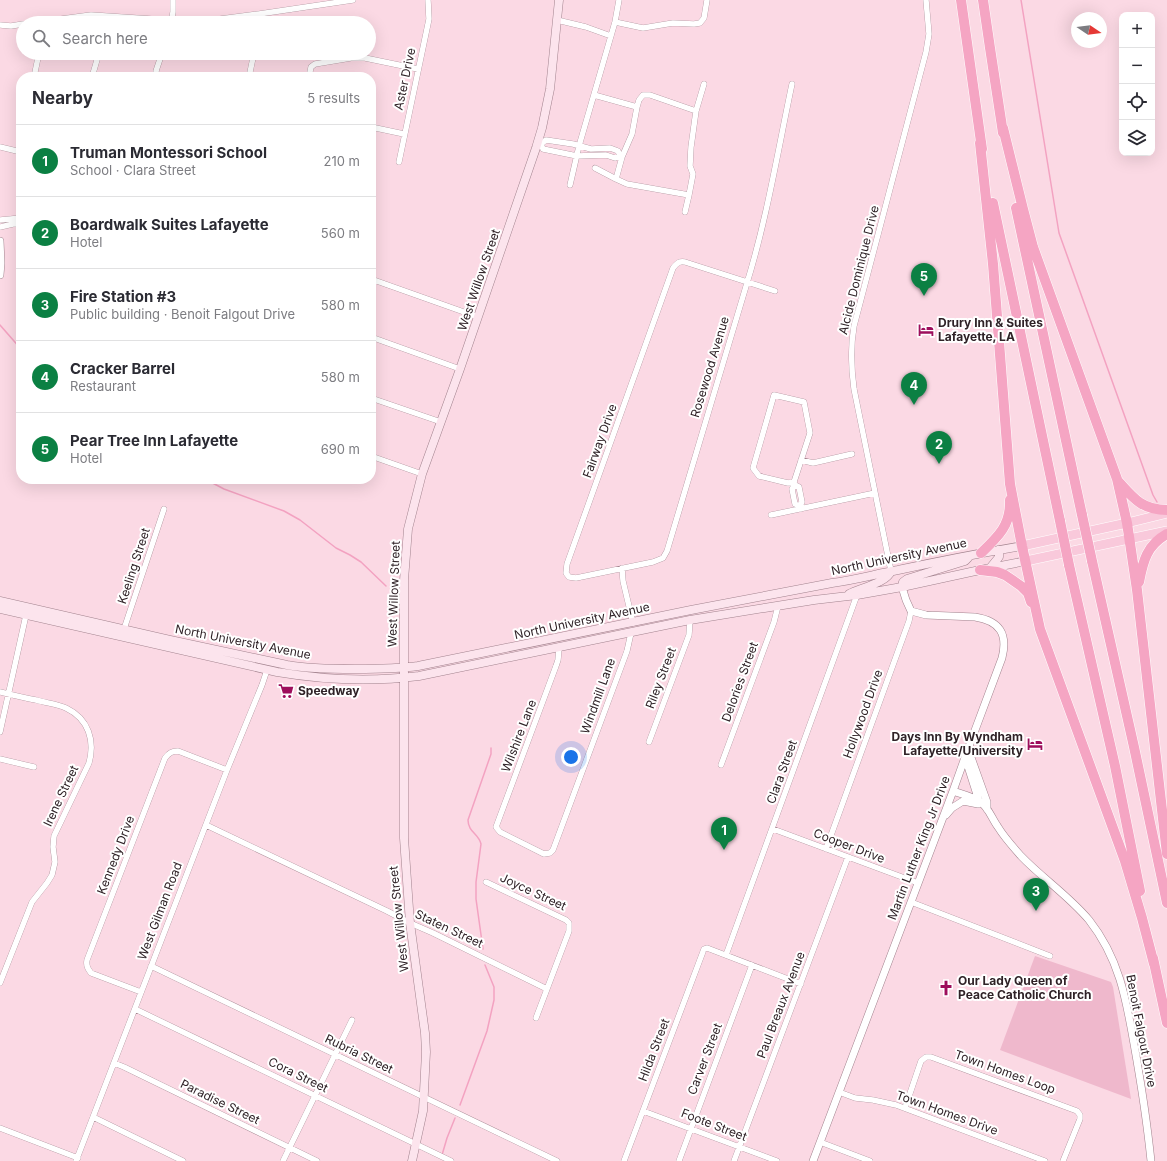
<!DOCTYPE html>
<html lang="en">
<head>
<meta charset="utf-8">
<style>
	body { margin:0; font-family:Inter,sans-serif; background:#f7f7f7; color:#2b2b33 }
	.controls { position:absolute; right:12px; top:12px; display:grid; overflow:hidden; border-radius:8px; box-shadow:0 4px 16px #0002 }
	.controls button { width:36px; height:36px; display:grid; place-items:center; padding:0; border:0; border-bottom:1px solid #e1e1e2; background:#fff; color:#2b2b33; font:20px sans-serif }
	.compass { position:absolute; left:1071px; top:12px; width:36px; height:36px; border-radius:50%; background:#fff; box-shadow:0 4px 16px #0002; rotate:103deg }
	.you { position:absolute; left:571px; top:757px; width:14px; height:14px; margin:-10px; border:3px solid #fff; border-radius:50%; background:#1a73e8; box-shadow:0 0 0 6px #1a73e833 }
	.badge { display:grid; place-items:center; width:26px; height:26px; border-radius:50%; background:#0b8043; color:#fff; font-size:13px; font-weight:700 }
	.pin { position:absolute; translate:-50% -33px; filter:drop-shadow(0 1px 2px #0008) }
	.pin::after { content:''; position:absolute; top:21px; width:14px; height:12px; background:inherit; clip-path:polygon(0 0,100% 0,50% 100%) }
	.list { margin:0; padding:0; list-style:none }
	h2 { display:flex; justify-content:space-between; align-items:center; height:52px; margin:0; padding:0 16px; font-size:17px }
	h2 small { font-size:13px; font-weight:400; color:#7c7c81 }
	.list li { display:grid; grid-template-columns:26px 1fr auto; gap:12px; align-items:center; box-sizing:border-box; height:72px; padding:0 16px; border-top:1px solid #e1e1e2 }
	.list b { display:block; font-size:15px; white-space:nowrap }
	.list p { margin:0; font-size:13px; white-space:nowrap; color:#7c7c81 }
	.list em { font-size:13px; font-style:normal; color:#7c7c81 }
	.icon { flex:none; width:22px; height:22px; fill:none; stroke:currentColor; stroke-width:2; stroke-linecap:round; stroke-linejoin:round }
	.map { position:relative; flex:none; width:1167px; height:1161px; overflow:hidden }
	.search { position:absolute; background:#fff; box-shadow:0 4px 16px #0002; left:16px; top:16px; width:360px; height:44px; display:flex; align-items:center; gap:10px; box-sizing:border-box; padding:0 14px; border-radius:22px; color:#7c7c81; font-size:15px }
	.panel { position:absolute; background:#fff; box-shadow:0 4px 16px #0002; left:16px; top:72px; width:360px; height:412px; border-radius:16px }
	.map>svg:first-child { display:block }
	.green { fill:#efb8cc }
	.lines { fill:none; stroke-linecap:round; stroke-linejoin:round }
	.stream { stroke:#f3a2c1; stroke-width:1.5 }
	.minor-casing { stroke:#a2838e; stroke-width:6 }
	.tertiary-casing { stroke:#a2838e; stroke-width:8 }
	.secondary-casing { stroke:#a2838e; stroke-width:9 }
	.primary-casing { stroke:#fff; stroke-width:10 }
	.motorway-casing { stroke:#fff; stroke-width:11 }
	.minor { stroke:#fff; stroke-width:5.5 }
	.tertiary { stroke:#fff; stroke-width:7 }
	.secondary { stroke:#fce4ed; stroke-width:8 }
	.primary { stroke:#f9c9db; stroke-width:9 }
	.motorway { stroke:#f5a5c3; stroke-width:10 }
	.motorway-bridge-casing { stroke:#fff; stroke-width:11; stroke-linecap:butt }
	.motorway-bridge { stroke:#f5a5c3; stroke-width:10 }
	.labels { text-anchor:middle; stroke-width:4; stroke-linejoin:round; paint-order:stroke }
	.street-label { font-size:12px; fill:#2f2227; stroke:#fff }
	.poi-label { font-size:12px; font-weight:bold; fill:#2f2227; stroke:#fff; text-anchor:start }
</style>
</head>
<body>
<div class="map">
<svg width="1167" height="1161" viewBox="0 0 1167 1161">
	<rect width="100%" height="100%" fill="#fbd9e4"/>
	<!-- green -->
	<path class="green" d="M 1035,956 L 1111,982 L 1113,987 L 1131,1099 L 1000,1050 Z"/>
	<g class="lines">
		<!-- stream -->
		<path class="stream" d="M 1021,0 L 1059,233 L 1153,495 L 1157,502
			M 0,325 L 21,349
			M 205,479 L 224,489 L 284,511 L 300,520 L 336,548 L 350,555 L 361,562 L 386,586
			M 483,949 L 476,899 L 476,882 L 481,844 C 479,834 468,832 468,820 L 491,754 L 491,748
			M 460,1105 L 487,1031 L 494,1000 L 494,987 L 485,965
			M 442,1155 L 447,1138 L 455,1118"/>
		<defs>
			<path id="minor" d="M 259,14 L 260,23
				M 557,20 L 586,27 L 611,36
				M 615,22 L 643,28 L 673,23 L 694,24 L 700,23 L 704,18 L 707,0
				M 31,23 L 91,15 L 197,22 L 259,14 L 353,0
				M 171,23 L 173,12 L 173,0
				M 0,25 L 11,26 L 23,24
				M 34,77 L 39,53
				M 92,77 L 99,53
				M 157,77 L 156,71 L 162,53
				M 249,77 L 254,53
				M 309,77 L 311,67 L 315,64 L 351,58 L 365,58 L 418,69
				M 594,95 L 637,107 L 632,134 L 622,157 L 616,179 L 627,184 L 689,195 L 685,212
				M 637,107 L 639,100 L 643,95 L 650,95 L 696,111
				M 371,127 L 404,134
				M 546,140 L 573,144 L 591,149 L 610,148 L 618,151 L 620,156 L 615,158 L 606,155 L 577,156 L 543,149 L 541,144 Z
				M 0,147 L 21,152
				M 399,162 L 429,19 L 428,0
				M 595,168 L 616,179
				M 570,185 L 579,146 L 615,22 L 619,0
				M 689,195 L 693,174 L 690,166 L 691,147 L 696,111 L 704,84
				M 0,220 L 21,218
				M 0,227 L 13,224 L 21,224
				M 371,279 L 478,317
				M 371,287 L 373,280
				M 775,291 L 685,262 C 679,261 677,263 673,268 L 567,564 L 566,573 L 569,577 L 576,578 L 653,562 L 663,558 L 667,551 L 747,283 C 767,218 778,150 792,84
				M 371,337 L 460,369
				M 371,398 L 441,422
				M 371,456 L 422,474
				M 801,460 L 813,463 L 852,454
				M 794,482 L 788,483 L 759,476 L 753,468 L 774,395 L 804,402 L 810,433 L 794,482 L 795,485
				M 800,506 L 795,504 L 792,489 L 795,485 L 799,487 L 802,502 L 800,506 L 801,509
				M 771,515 L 875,493
				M 622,568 L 623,581 L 633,623
				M 891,571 L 854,389 C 851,367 850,349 854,326 L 926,52 L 929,34 L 926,0
				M 124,629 L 164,509
				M 559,648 L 558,660 L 556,666 L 496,827 L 500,832 L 544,854 L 550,853 L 553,850 L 627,651 L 631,633
				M 0,692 C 12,695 24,698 36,700 C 46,703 57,704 66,708 C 89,719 95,741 89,763 L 54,836 L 53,847 L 55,862 L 52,875 L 47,883 L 32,902 L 0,983
				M 0,732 L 26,615
				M 649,742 L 689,635 L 690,620
				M 0,759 L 34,767
				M 721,765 L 774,622 L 778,606
				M 206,825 L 387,911 L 410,923 L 433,933 L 547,989
				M 773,829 L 918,883
				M 826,849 L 909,621 L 911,611
				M 486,882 L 566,920 L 569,923 L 569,931 L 536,1018
				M 911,902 L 1050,956
				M 726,955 L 857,595
				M 151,966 L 557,1161
				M 141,992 L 91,973 C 88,969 86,966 87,960 L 165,758 C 169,753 172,751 178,751 L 227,770
				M 135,1009 L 451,1161
				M 114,1063 L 124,1067 L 317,1161
				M 839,1092 L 855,1098 L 873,1100 L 896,1105 L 1045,1161
				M 905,1108 L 921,1061 L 926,1057 L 931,1057 L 1077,1111 L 1080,1115 L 1080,1119 L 1063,1161
				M 643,1111 L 777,1161
				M 93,1117 L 183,1161
				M 0,1128 L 78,1158
				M 820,1142 L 870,1161
				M 76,1161 L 227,770 L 262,685 L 267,670
				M 283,1161 L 352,1020
				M 624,1161 L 704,949 L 707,948 L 801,984
				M 679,1161 L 752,965
				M 734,1161 L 848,857"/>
			<path id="tertiary" d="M 0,241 L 1,263 L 0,275
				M 968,749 L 987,802 L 987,809
				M 965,757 L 979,801
				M 953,791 C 961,794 971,796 979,801 C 988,806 992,819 998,827 C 1004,837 1013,847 1021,856 C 1042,878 1069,896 1089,920 C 1119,958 1126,998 1134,1044 C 1141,1083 1147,1122 1151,1161
				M 946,815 L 952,808 L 963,801 L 978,804
				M 813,1161 L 953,791 L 968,749 L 1002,658 C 1008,634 1000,621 975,617 L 926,615 L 911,611 L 906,600 L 902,587"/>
			<path id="secondary" d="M 990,568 L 999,557 L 999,552 L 998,550
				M 902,587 L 903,582 L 907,579 L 965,561 L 968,558
				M 849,594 C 860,588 887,583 891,571
				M 0,601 L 170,640 L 287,665 C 309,669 332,669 355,669 C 376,669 397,669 418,666 L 691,610 L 832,583 C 855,580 876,574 898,570 C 940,561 981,553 1022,546
				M 0,609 L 277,672 C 324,680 372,682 419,676 L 690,620 L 814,600 L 857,595 L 902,587 L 980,570 L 1026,561
				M 412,1161 L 423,1111 L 426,1052 L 425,1033 L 410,923 L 404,838 L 404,580 L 408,529 L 422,474 L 460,369 L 536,148 L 542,128 L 550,89 L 559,0"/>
			<path id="primary" d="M 1022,546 L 1127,523 L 1167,513
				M 1026,561 L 1167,531"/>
			<path id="motorway" d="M 961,0 L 982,149
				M 983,0 L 990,48 L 1003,133
				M 1003,128 L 1023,209 L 1033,247 L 1117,479 L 1127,523 L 1137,590 L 1167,854
				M 980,143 L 993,264 L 1010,484 L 1022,546 L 1040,629 L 1125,861 L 1142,918 L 1154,964
				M 993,203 L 1060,521
				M 1016,208 L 1082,515
				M 1118,481 C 1133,498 1142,510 1167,510
				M 981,553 C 998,537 1011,525 1010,500
				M 1092,561 L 1134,747 L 1167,903
				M 1069,565 L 1115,766 L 1140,891
				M 980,570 L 997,572 L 1005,575 L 1021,586 L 1028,593 L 1031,602
				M 1139,582 C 1143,561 1147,545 1167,534
				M 1153,958 L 1167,1023"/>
		</defs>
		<!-- minor casing -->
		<use href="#minor" class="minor-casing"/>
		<!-- tertiary casing -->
		<use href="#tertiary" class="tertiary-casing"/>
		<!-- secondary casing -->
		<use href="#secondary" class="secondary-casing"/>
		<!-- primary casing -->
		<use href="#primary" class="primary-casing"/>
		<!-- motorway casing -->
		<use href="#motorway" class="motorway-casing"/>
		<!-- minor -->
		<use href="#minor" class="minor"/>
		<!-- tertiary -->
		<use href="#tertiary" class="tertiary"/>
		<!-- secondary -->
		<use href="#secondary" class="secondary"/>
		<!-- primary -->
		<use href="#primary" class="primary"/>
		<!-- motorway -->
		<use href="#motorway" class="motorway"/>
		<defs>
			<path id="motorway-bridge" d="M 1082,515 L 1092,561
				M 1060,521 L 1069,565"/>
		</defs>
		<!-- motorway-bridge casing -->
		<use href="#motorway-bridge" class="motorway-bridge-casing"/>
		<!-- motorway-bridge -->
		<use href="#motorway-bridge" class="motorway-bridge"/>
	</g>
	<!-- icons -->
	<defs>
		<symbol id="hotel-bare" viewBox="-9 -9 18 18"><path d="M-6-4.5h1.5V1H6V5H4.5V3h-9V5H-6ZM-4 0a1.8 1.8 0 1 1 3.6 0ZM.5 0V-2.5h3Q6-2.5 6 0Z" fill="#9d0e5c" stroke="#fff" stroke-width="2.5" paint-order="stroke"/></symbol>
		<symbol id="supermarket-bare" viewBox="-9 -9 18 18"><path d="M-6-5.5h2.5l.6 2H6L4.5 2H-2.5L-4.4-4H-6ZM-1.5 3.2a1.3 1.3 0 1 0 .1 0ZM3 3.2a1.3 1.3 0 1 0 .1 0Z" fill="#9d0e5c" stroke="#fff" stroke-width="2.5" paint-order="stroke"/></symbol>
		<symbol id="church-bare" viewBox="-9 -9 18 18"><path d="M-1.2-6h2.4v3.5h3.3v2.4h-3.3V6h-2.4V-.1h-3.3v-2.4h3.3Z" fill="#9d0e5c" stroke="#fff" stroke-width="2.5" paint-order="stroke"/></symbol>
	</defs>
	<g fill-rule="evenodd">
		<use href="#hotel-bare" x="915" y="319" width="22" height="22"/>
		<use href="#supermarket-bare" x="275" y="680" width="22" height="22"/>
		<use href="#hotel-bare" x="1024" y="733" width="22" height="22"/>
		<use href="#church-bare" x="935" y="977" width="22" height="22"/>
	</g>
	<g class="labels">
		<!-- street labels -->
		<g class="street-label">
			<text transform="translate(405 79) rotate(-78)" y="4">Aster Drive</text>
			<text transform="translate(859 270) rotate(-76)" y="4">Alcide Dominique Drive</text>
			<text transform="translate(479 280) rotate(-71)" y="4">West Willow Street</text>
			<text transform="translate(710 367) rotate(-73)" y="4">Rosewood Avenue</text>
			<text transform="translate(600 441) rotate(-70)" y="4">Fairway Drive</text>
			<text transform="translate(899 557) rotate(-12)" y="4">North University Avenue</text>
			<text transform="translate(134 566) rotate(-72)" y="4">Keeling Street</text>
			<text transform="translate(394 594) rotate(-88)" y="4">West Willow Street</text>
			<text transform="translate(582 621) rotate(-12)" y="4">North University Avenue</text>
			<text transform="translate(243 642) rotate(11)" y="4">North University Avenue</text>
			<text transform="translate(661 678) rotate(-69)" y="4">Riley Street</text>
			<text transform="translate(740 682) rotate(-70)" y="4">Delories Street</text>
			<text transform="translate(598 696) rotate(-70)" y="4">Windmill Lane</text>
			<text transform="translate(863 714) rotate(-70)" y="4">Hollywood Drive</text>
			<text transform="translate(519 736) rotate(-69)" y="4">Wilshire Lane</text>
			<text transform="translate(782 772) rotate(-70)" y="4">Clara Street</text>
			<text transform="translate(61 796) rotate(-65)" y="4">Irene Street</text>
			<text transform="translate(849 846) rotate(21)" y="4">Cooper Drive</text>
			<text transform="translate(919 848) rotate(-69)" y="4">Martin Luther King Jr Drive</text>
			<text transform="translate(116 855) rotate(-69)" y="4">Kennedy Drive</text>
			<text transform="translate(533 892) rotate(25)" y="4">Joyce Street</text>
			<text transform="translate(160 911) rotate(-69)" y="4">West Gilman Road</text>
			<text transform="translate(399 919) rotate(-96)" y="4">West Willow Street</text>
			<text transform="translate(449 929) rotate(25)" y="4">Staten Street</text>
			<text transform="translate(781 1005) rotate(-69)" y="4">Paul Breaux Avenue</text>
			<text transform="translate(1141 1031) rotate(79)" y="4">Benoit Falgout Drive</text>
			<text transform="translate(654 1050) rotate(-69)" y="4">Hilda Street</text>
			<text transform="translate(359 1054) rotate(26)" y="4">Rubria Street</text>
			<text transform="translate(705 1059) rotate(-69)" y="4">Carver Street</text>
			<text transform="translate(1005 1072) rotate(20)" y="4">Town Homes Loop</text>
			<text transform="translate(298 1075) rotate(26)" y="4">Cora Street</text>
			<text transform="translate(220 1102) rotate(26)" y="4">Paradise Street</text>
			<text transform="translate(947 1113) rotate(20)" y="4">Town Homes Drive</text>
			<text transform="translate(714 1125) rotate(21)" y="4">Foote Street</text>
		</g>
		<!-- poi labels -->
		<g class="poi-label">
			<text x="938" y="327">Drury Inn &amp; Suites<tspan x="938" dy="14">Lafayette, LA</tspan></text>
			<text x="298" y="695">Speedway</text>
			<text x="1023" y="741" text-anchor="end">Days Inn By Wyndham<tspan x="1023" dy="14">Lafayette/University</tspan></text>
			<text x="958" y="985">Our Lady Queen of<tspan x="958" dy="14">Peace Catholic Church</tspan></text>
		</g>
	</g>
</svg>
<div class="controls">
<button>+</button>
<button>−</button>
<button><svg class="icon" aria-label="locate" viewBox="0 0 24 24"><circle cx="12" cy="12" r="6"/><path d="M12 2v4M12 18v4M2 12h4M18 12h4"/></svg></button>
<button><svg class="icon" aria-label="layers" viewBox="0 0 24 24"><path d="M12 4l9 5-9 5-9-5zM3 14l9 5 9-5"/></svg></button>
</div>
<svg class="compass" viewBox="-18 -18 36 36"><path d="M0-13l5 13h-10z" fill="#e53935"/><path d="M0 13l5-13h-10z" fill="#7c7c81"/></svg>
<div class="you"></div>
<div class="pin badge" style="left:724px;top:850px">1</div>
<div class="pin badge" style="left:939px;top:464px">2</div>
<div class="pin badge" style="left:1036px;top:911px">3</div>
<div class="pin badge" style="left:914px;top:405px">4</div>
<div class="pin badge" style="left:924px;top:296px">5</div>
<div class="search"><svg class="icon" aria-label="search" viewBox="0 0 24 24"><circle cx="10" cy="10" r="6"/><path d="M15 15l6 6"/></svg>Search here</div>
<section class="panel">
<h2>Nearby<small>5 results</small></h2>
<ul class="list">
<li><span class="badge">1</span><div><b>Truman Montessori School</b><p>School · Clara Street</p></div><em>210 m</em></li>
<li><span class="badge">2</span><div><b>Boardwalk Suites Lafayette</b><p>Hotel</p></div><em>560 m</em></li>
<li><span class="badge">3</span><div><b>Fire Station #3</b><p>Public building · Benoit Falgout Drive</p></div><em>580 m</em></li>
<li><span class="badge">4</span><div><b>Cracker Barrel</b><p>Restaurant</p></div><em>580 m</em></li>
<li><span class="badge">5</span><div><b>Pear Tree Inn Lafayette</b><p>Hotel</p></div><em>690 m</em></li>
</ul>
</section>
</div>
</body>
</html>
